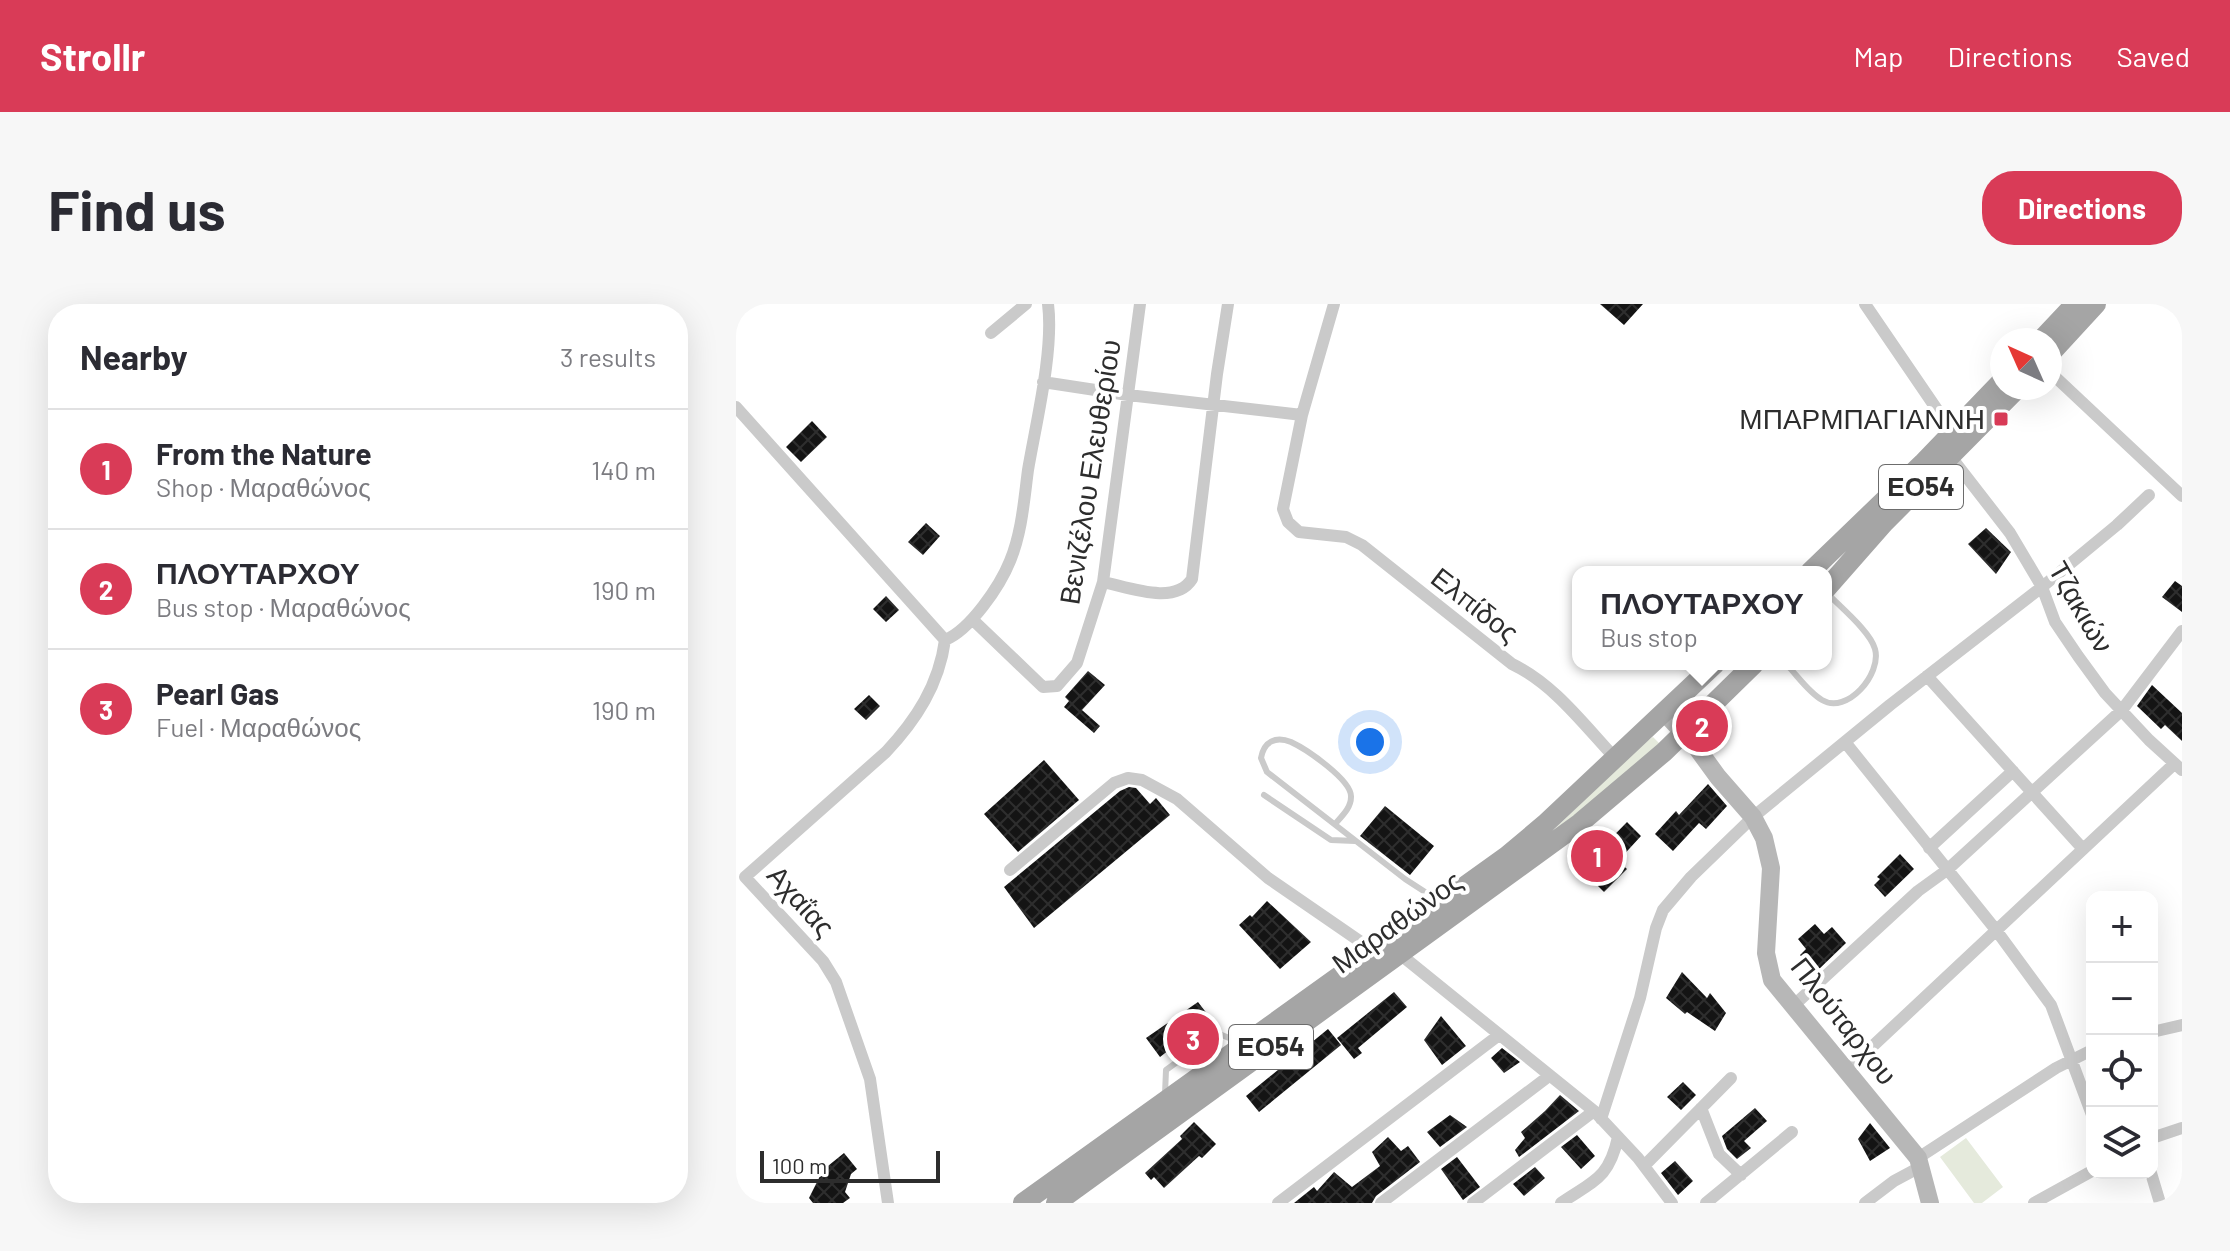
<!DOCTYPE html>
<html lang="en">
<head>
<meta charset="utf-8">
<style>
	body { margin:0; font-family:Barlow,sans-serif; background:#f7f7f7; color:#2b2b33 }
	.controls { position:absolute; right:24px; bottom:24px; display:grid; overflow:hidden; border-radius:16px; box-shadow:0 8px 32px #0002 }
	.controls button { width:72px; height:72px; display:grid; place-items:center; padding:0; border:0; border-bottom:2px solid #e1e1e2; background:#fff; color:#2b2b33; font:40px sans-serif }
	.compass { position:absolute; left:1254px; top:24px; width:72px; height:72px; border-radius:50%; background:#fff; box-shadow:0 8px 32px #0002; rotate:315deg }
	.scale { position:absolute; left:24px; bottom:20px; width:180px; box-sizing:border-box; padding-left:8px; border:4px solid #2d2d2d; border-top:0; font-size:22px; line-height:28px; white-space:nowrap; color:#2d2d2d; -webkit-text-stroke:6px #fff; paint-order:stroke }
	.you { position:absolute; left:634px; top:438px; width:28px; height:28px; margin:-20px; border:6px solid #fff; border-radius:50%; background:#1a73e8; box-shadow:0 0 0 12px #1a73e833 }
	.badge { display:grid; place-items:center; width:52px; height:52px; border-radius:50%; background:#d93b57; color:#fff; font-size:26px; font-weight:700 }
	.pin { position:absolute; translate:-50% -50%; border:4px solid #fff; box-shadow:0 2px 8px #0006 }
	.popup { position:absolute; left:836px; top:262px; width:260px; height:104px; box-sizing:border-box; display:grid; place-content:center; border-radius:16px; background:#fff; filter:drop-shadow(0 2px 6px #0005); font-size:26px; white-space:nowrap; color:#7c7c81 }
	.popup b { font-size:30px; color:#2b2b33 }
	.popup::after { content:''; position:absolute; left:50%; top:100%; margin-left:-16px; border:16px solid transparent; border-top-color:#fff }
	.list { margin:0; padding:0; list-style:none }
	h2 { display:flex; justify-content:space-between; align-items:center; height:104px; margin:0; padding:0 32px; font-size:34px }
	h2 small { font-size:26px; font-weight:400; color:#7c7c81 }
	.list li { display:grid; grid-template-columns:52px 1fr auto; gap:24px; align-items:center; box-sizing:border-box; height:120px; padding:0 32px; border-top:2px solid #e1e1e2 }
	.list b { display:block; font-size:30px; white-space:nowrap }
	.list p { margin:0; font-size:26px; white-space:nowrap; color:#7c7c81 }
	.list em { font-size:26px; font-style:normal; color:#7c7c81 }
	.icon { flex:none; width:44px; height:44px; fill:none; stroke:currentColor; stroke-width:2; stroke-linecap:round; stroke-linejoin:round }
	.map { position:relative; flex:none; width:1446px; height:899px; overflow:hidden; border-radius:32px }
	header { display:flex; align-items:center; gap:48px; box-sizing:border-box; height:112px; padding:0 40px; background:#d93b57; color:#fff }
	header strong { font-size:38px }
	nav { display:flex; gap:44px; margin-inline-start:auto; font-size:28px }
	.intro { display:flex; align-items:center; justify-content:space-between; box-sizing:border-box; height:192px; padding:0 48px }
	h1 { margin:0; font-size:56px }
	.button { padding:20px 36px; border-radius:32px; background:#d93b57; color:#fff; font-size:28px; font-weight:700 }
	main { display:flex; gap:48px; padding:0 48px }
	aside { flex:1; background:#fff; border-radius:32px; box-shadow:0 8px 32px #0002 }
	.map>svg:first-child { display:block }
	.grass { fill:#e5eadc }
	.building { fill:url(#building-cross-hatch) }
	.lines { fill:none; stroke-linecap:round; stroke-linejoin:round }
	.lane { stroke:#cacaca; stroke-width:6 }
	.street { stroke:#cacaca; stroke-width:12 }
	.secondary { stroke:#b7b7b7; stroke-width:18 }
	.primary { stroke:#a5a5a5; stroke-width:20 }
	.poi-dot { fill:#d93b57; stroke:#fff; stroke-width:3 }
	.labels { text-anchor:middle; stroke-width:8; stroke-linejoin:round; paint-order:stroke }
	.shield { fill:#fff; stroke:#6c6c6c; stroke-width:2 }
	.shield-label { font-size:26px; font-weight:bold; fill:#2d2d2d }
	.poi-label { font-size:28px; fill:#2d2d2d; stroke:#fff; text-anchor:end }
	.street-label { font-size:28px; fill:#2d2d2d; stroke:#fff }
</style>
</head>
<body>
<header>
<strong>Strollr</strong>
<nav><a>Map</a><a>Directions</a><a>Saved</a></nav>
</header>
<div class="intro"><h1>Find us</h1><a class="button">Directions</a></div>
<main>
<aside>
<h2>Nearby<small>3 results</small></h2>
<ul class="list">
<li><span class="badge">1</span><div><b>From the Nature</b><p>Shop · Μαραθώνος</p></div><em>140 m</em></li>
<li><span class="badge">2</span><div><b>ΠΛΟΥΤΑΡΧΟΥ</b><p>Bus stop · Μαραθώνος</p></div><em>190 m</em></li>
<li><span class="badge">3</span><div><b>Pearl Gas</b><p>Fuel · Μαραθώνος</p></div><em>190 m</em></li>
</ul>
</aside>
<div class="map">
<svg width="1446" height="899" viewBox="0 0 1446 899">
	<defs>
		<pattern id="building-cross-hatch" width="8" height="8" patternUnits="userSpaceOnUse" patternTransform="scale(2)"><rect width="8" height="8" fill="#141414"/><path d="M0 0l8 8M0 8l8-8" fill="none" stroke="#2e2e2e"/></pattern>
	</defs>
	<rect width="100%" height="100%" fill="#fff"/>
	<!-- grass -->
	<path class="grass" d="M 917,433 L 924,440 L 797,546 L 905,441 Z
		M 1230,834 L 1267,883 L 1246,899 L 1238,899 L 1204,853 Z"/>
	<!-- building -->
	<path class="building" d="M 864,0 L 907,0 L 888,21 Z
		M 76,117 L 91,133 L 65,158 L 50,143 Z
		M 190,219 L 204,232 L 187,251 L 172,238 Z
		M 1250,224 L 1275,248 L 1260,270 L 1232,240 Z
		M 1439,277 L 1446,282 L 1446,308 L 1426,293 Z
		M 150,292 L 163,306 L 150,318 L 137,305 Z
		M 352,367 L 369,381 L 346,406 L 364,422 L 358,429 L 328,403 L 333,397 L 329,393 Z
		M 1416,381 L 1446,409 L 1446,437 L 1429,421 L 1425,425 L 1401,402 Z
		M 133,391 L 144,402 L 130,416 L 118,405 Z
		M 308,456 L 343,496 L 282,548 L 248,510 Z
		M 972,480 L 991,502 L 970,525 L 963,519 L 937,547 L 919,530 L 940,507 L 943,511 Z
		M 393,483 L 400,484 L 414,500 L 420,494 L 434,511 L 298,624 L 268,583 L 384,487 Z
		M 649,502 L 698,542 L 674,571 L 624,532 Z
		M 891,518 L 905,532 L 882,557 L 891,565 L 868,588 L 845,565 Z
		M 1164,550 L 1178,565 L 1149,593 L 1138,581 L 1144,575 L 1141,573 Z
		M 531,597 L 575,638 L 544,665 L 503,621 L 514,611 L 516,613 Z
		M 1079,620 L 1088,630 L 1096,623 L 1110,639 L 1080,668 L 1064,651 L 1070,645 L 1062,635 Z
		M 946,668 L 971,694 L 974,689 L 990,709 L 979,727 L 951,708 L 949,710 L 930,694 Z
		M 658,688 L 671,703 L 622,744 L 626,749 L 618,755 L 601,734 Z
		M 462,698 L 475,715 L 466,722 L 471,729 L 447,746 L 442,739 L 424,753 L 410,734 Z
		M 705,712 L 730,742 L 706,761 L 688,736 Z
		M 592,725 L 605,741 L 523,808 L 510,792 Z
		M 766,744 L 784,758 L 768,769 L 755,754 Z
		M 947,778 L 960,791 L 945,806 L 931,793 Z
		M 824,791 L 843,807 L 783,853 L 779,846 L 789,834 L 785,828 L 809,807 Z
		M 1019,804 L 1031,817 L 1008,837 L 1015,844 L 1001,855 L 991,845 L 986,832 Z
		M 714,811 L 731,823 L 704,843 L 691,828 Z
		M 458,818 L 480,840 L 466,854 L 463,852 L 428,884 L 418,873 L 415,876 L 409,869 L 446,835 L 444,832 Z
		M 1134,819 L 1154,844 L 1134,857 L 1122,835 Z
		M 841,831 L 859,852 L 845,865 L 825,843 Z
		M 652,833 L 665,847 L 672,842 L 684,858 L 640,892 L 636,899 L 558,899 L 578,883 L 581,887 L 598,868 L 616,883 L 644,862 L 636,848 Z
		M 108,849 L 121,865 L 115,870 L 109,888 L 114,894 L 107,899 L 77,899 L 73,894 L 87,866 Z
		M 721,853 L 744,883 L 727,896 L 705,865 Z
		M 939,857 L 957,877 L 942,891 L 925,869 Z
		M 799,863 L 809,874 L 788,892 L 777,880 Z"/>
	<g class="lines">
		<!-- lane -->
		<path class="lane" d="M 1050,360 C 1061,371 1072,388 1086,396 C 1111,411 1146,370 1139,345 C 1134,327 1103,302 1090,288
			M 528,491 L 595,536 L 619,537
			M 599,520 C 606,512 615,504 615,493 C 616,476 570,445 555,438 C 540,432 528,437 525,454 L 531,468 L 669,575 L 703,597
			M 429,790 L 430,766 L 481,729 L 505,739"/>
		<!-- street -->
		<path class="street" d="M 598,0 L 566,111 L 547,205 L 552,218 L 563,228 L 610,233 L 626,241 L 776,360 C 818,380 848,421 880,455
			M 1129,0 L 1217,129
			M 255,29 L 290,0
			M 1314,68 L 1446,192
			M 307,78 L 392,91 L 566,111
			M 0,103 L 209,336
			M 1215,153 L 1274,229 L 1306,283 L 1319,318 L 1342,352 L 1369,389 L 1413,436 L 1446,466
			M 367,278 C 392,283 439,302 456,275 L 481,70 L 492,0
			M 237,316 L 307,383 L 321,382 L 341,359 L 367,278 L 404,0
			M 1191,372 L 1347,545
			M 1109,438 L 1260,626 L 1315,701 L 1356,811
			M 1193,544 L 1277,467
			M 274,566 L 378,479 L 392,474 L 406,476 L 441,495 L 532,574 L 638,647
			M 665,651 L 858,807 L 902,854 L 936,899
			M 1056,703 L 1182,587 L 1211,566 L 1386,406 L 1446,327
			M 1416,728 L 1446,721
			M 1109,768 L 1438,460
			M 965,804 L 983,850 L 1005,871
			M 865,815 L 904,694 L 920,624 L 927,606 L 955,573 L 1017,513 L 1154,401 L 1306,283 L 1381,221 L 1413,191
			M 1416,834 L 1446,824
			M 1182,854 L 1320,764 L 1356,746
			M 908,862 L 995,774
			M 1415,869 L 1424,899
			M 152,899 L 134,775 L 100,678 L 87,657 L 9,573 L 150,448 C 180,416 203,381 209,336 C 234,326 264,282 274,257 C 286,228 288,196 292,166 C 300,119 318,46 312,0
			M 542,899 L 763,731
			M 645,899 L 813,772
			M 737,899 L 858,807
			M 825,899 C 857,877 873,875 882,833
			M 970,899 L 1056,828
			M 1129,899 L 1158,877 L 1186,862
			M 1298,899 L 1356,867"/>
		<!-- secondary -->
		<path class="secondary" d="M 929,409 L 958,440 L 982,473 L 1017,513 L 1028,534 L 1035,564 L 1030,649 L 1036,676 L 1182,854 L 1194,899"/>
		<!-- primary -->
		<path class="primary" d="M 1305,36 L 1339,0
			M 1314,50 L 1360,0
			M 1074,268 L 1188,158 L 1266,77
			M 1090,285 L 1148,219 L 1282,84
			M 287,899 L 771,552 L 809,520 L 979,360
			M 320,899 L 844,519 L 928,448 L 1018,360"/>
	</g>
	<!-- markers -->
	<rect class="poi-dot" x="1257" y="107" width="16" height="16" rx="4"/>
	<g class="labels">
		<!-- shield labels -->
		<g class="shield">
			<rect x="1143" y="161" width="84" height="44" rx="6"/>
			<rect x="493" y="721" width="84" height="44" rx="6"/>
		</g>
		<g class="shield-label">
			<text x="1185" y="192">ΕΟ54</text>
			<text x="535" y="752">ΕΟ54</text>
		</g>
		<!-- poi labels -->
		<g class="poi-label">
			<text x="1249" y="125">ΜΠΑΡΜΠΑΓΙΑΝΝΗ</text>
		</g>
		<!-- street labels -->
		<g class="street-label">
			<text transform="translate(354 168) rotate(-81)" y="10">Βενιζέλου Ελευθερίου</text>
			<text transform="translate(739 301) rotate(38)" y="10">Ελπίδος</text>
			<text transform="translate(1345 303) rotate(60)" y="10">Τζακιών</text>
			<text transform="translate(65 597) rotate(48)" y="10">Αχαΐας</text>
			<text transform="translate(661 618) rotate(-36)" y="10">Μαραθώνος</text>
			<text transform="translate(1108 717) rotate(52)" y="10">Πλούταρχου</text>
		</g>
	</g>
</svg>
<div class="controls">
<button>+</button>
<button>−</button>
<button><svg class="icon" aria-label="locate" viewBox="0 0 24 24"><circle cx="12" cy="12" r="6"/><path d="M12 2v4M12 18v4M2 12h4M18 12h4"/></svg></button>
<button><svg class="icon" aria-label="layers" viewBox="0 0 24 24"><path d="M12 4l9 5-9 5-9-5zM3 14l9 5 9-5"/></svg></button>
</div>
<svg class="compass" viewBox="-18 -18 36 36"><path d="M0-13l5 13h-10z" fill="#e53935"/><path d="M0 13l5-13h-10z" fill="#7c7c81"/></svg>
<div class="scale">100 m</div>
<div class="you"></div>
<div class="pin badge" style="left:861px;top:552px">1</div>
<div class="pin badge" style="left:966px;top:422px">2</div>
<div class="popup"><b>ΠΛΟΥΤΑΡΧΟΥ</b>Bus stop</div>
<div class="pin badge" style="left:457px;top:735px">3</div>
</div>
</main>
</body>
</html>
